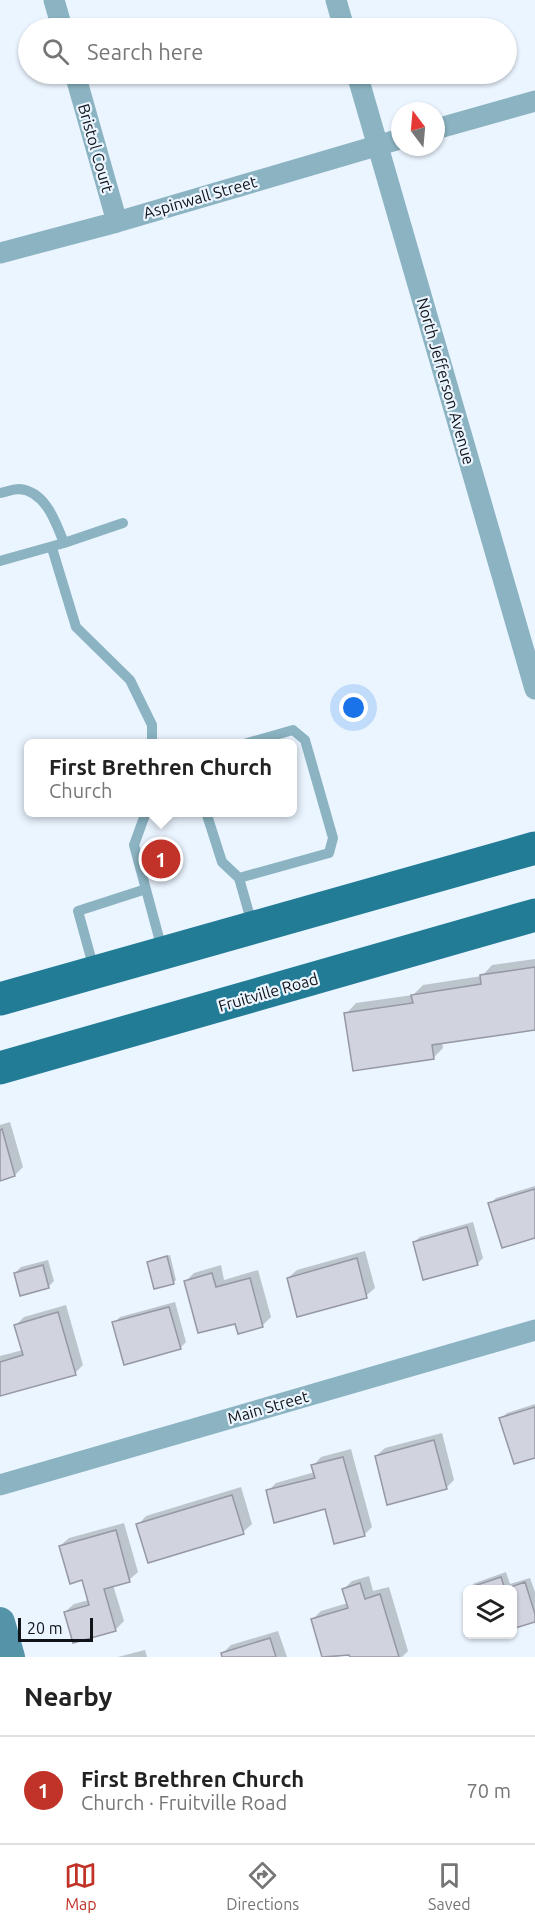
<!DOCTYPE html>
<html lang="en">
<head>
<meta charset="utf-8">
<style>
	body { margin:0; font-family:Ubuntu,sans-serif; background:#f2f2f2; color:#222 }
	.controls { position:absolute; right:18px; bottom:18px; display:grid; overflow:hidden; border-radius:9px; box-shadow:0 2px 4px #0004 }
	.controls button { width:54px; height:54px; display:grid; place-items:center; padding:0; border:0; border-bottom:2px solid #e0e0e0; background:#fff; color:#222; font:30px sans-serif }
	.compass { position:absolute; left:391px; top:102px; width:54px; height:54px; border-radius:50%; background:#fff; box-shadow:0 2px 4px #0004; rotate:344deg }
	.scale { position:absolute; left:18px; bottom:15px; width:75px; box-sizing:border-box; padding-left:6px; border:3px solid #101317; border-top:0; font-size:16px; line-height:21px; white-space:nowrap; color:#101317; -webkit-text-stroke:4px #ebf5ff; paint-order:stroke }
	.you { position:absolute; left:354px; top:708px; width:21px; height:21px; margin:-15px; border:4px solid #fff; border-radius:50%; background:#1a73e8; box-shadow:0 0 0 9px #1a73e833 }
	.badge { display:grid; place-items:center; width:39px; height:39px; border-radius:50%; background:#c13328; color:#fff; font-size:20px; font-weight:700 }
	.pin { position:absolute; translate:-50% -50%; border:3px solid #fff; box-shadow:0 2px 6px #0006 }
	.popup { position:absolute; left:24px; top:739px; width:273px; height:78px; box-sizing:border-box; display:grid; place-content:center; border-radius:9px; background:#fff; filter:drop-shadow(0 2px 4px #0005); font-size:20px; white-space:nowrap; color:#767676 }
	.popup b { font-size:22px; color:#222 }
	.popup::after { content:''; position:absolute; left:50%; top:100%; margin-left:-12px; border:12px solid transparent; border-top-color:#fff }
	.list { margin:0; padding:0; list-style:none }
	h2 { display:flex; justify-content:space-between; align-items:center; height:78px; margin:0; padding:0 24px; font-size:26px }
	h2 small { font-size:20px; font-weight:400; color:#767676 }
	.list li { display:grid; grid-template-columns:39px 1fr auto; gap:18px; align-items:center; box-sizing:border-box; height:108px; padding:0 24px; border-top:2px solid #e0e0e0 }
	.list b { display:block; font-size:22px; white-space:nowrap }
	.list p { margin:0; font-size:20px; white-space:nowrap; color:#767676 }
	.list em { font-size:20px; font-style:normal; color:#767676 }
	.icon { flex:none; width:33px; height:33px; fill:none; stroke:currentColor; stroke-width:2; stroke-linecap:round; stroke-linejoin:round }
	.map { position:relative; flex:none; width:535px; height:1657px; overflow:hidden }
	.search { position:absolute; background:#fff; box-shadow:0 2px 4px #0004; left:18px; right:18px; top:18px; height:66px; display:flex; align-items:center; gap:15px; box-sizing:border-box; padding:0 21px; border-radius:33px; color:#767676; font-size:22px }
	.sheet { height:186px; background:#fff }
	nav { display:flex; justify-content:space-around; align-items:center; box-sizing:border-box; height:84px; border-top:2px solid #e0e0e0; background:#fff; font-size:16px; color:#767676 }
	nav a { display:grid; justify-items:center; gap:3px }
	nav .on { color:#c13328 }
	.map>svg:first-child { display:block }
	.shadow { fill:#0003 }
	.building { fill:#d1d3df; stroke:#9698a3; stroke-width:1.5 }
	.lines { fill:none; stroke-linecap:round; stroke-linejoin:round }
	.lane { stroke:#8bb3c2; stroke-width:10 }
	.street { stroke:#8bb3c2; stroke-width:21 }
	.secondary { stroke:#5593a9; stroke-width:30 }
	.primary { stroke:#237c96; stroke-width:33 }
	.labels { text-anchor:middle; stroke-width:4.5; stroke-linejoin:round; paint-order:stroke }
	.street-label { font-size:16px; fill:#101317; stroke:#ebf5ff }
</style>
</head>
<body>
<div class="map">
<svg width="535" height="1657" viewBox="0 0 535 1657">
	<rect width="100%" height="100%" fill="#ebf5ff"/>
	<!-- shadow -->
	<path class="shadow" d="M 535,959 L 535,1029 L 442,1042 L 443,1048 L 433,1058 L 346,1014 L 356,1003 L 413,995 L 423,985 L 482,976 L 492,965 Z
		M 10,1122 L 23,1167 L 15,1175 L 0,1179 L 0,1125 Z
		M 535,1186 L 535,1236 L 490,1204 L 496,1198 Z
		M 473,1222 L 483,1258 L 477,1264 L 414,1242 L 420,1237 Z
		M 365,1251 L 375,1288 L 366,1296 L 288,1278 L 297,1270 Z
		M 170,1255 L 176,1280 L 174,1282 L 155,1287 L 149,1262 L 151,1260 Z
		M 48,1260 L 54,1281 L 48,1287 L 15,1273 L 21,1267 Z
		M 221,1265 L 224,1280 L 258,1270 L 271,1317 L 263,1325 L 239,1332 L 236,1322 L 186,1281 L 194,1273 Z
		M 175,1302 L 186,1342 L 180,1348 L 114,1323 L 120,1317 Z
		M 66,1305 L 83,1365 L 75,1373 L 0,1395 L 0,1356 L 23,1350 L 16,1325 L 24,1317 Z
		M 535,1404 L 535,1456 L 501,1419 L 507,1413 Z
		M 442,1433 L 454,1480 L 446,1488 L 376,1456 L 385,1448 Z
		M 351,1449 L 372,1527 L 364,1535 L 326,1508 L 268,1491 L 276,1483 L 315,1472 L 313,1466 L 321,1457 Z
		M 241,1487 L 252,1524 L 243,1532 L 138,1525 L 146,1516 Z
		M 124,1523 L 138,1572 L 129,1580 L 113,1585 L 124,1621 L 115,1630 L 65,1612 L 74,1604 L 89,1600 L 83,1578 L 60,1546 L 69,1538 Z
		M 506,1572 L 510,1584 L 530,1578 L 535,1592 L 535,1620 L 512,1590 L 469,1588 L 475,1583 Z
		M 369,1576 L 373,1591 L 389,1587 L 408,1651 L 402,1657 L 351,1657 L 350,1653 L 337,1657 L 324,1657 L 313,1619 L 321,1611 L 348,1603 L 344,1589 L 352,1581 Z
		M 278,1631 L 287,1657 L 224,1657 L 223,1653 L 231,1645 Z
		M 145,1650 L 147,1657 L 118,1657 Z"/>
	<!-- building -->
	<path class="building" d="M 535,967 L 535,1030 L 432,1045 L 434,1059 L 353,1071 L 344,1013 L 413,1003 L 411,995 L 481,984 L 480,975 Z
		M 2,1129 L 15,1176 L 0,1181 L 0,1130 Z
		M 535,1189 L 535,1238 L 502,1248 L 488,1203 Z
		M 467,1227 L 478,1265 L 423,1280 L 413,1242 Z
		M 167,1256 L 174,1284 L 154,1289 L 147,1262 Z
		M 357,1258 L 367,1298 L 297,1317 L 287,1278 Z
		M 43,1265 L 49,1288 L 20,1296 L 14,1273 Z
		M 212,1273 L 216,1287 L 250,1278 L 263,1327 L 238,1334 L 235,1324 L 198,1333 L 184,1281 Z
		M 169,1307 L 181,1349 L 124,1365 L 112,1322 Z
		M 58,1312 L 76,1375 L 0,1396 L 0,1362 L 23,1355 L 14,1325 Z
		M 535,1407 L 535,1458 L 514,1464 L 499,1418 Z
		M 434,1440 L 447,1489 L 387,1505 L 375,1456 Z
		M 343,1457 L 365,1536 L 334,1544 L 325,1509 L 274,1523 L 266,1490 L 315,1478 L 311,1465 Z
		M 232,1495 L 244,1534 L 148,1563 L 136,1524 Z
		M 116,1530 L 130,1582 L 104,1589 L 116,1631 L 73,1643 L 64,1612 L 89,1605 L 82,1580 L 70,1584 L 59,1546 Z
		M 501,1577 L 505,1589 L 525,1582 L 535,1614 L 535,1622 L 512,1629 L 512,1590 L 468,1590 L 468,1588 Z
		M 360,1583 L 365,1599 L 380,1594 L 399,1657 L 350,1657 L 349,1655 L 322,1657 L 311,1619 L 348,1608 L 342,1589 Z
		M 270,1638 L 276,1657 L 222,1657 L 221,1653 Z"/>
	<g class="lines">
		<!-- lane -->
		<path class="lane" d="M 0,493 C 6,492 14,489 19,489 C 46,491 56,523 64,543 L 0,561
			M 64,543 L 123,523
			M 52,548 L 76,627 L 130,680 L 152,725 L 152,744
			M 146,812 L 134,845 L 162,949
			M 206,812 L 222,862 L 239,878 L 252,924
			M 239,878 L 329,853 L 333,838 L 305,740 L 293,730 L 244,744
			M 94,969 L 78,911 L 146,889"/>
		<!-- street -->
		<path class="street" d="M 54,0 L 62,28
			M 336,0 L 344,28
			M 75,74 L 117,222
			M 357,74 L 535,689
			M 436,129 L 535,101
			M 0,253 L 117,222 L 400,139
			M 0,1485 L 535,1330"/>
		<!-- secondary -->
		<path class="secondary" d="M 0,1622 L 10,1657"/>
		<!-- primary -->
		<path class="primary" d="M 0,999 L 535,848
			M 0,1068 L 535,915"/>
	</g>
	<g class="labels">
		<!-- street labels -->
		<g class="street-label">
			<text transform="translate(96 148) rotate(74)" y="6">Bristol Court</text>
			<text transform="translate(200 197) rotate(-16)" y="6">Aspinwall Street</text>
			<text transform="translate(446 381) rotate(74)" y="6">North Jefferson Avenue</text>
			<text transform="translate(268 992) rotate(-16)" y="6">Fruitville Road</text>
			<text transform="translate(268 1407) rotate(-16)" y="6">Main Street</text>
		</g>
	</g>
</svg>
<div class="controls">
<button><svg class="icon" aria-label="layers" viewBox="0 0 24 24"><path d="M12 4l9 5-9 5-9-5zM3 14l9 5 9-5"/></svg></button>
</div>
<svg class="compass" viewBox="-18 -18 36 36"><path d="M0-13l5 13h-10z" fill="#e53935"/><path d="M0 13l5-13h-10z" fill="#767676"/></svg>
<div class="scale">20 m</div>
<div class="you"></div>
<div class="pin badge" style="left:161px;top:859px">1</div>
<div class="popup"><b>First Brethren Church</b>Church</div>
<div class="search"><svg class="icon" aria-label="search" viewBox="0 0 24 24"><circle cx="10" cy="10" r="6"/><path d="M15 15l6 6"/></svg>Search here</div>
</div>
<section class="sheet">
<h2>Nearby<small></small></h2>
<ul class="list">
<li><span class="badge">1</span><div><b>First Brethren Church</b><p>Church · Fruitville Road</p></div><em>70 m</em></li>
</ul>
</section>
<nav>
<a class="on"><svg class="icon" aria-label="map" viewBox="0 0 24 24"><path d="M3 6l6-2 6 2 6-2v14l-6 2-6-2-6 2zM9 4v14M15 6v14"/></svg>Map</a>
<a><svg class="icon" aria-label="directions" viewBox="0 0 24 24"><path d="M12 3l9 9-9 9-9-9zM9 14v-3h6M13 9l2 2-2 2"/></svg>Directions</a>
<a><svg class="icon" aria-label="saved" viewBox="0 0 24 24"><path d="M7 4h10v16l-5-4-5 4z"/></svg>Saved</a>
</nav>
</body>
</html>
